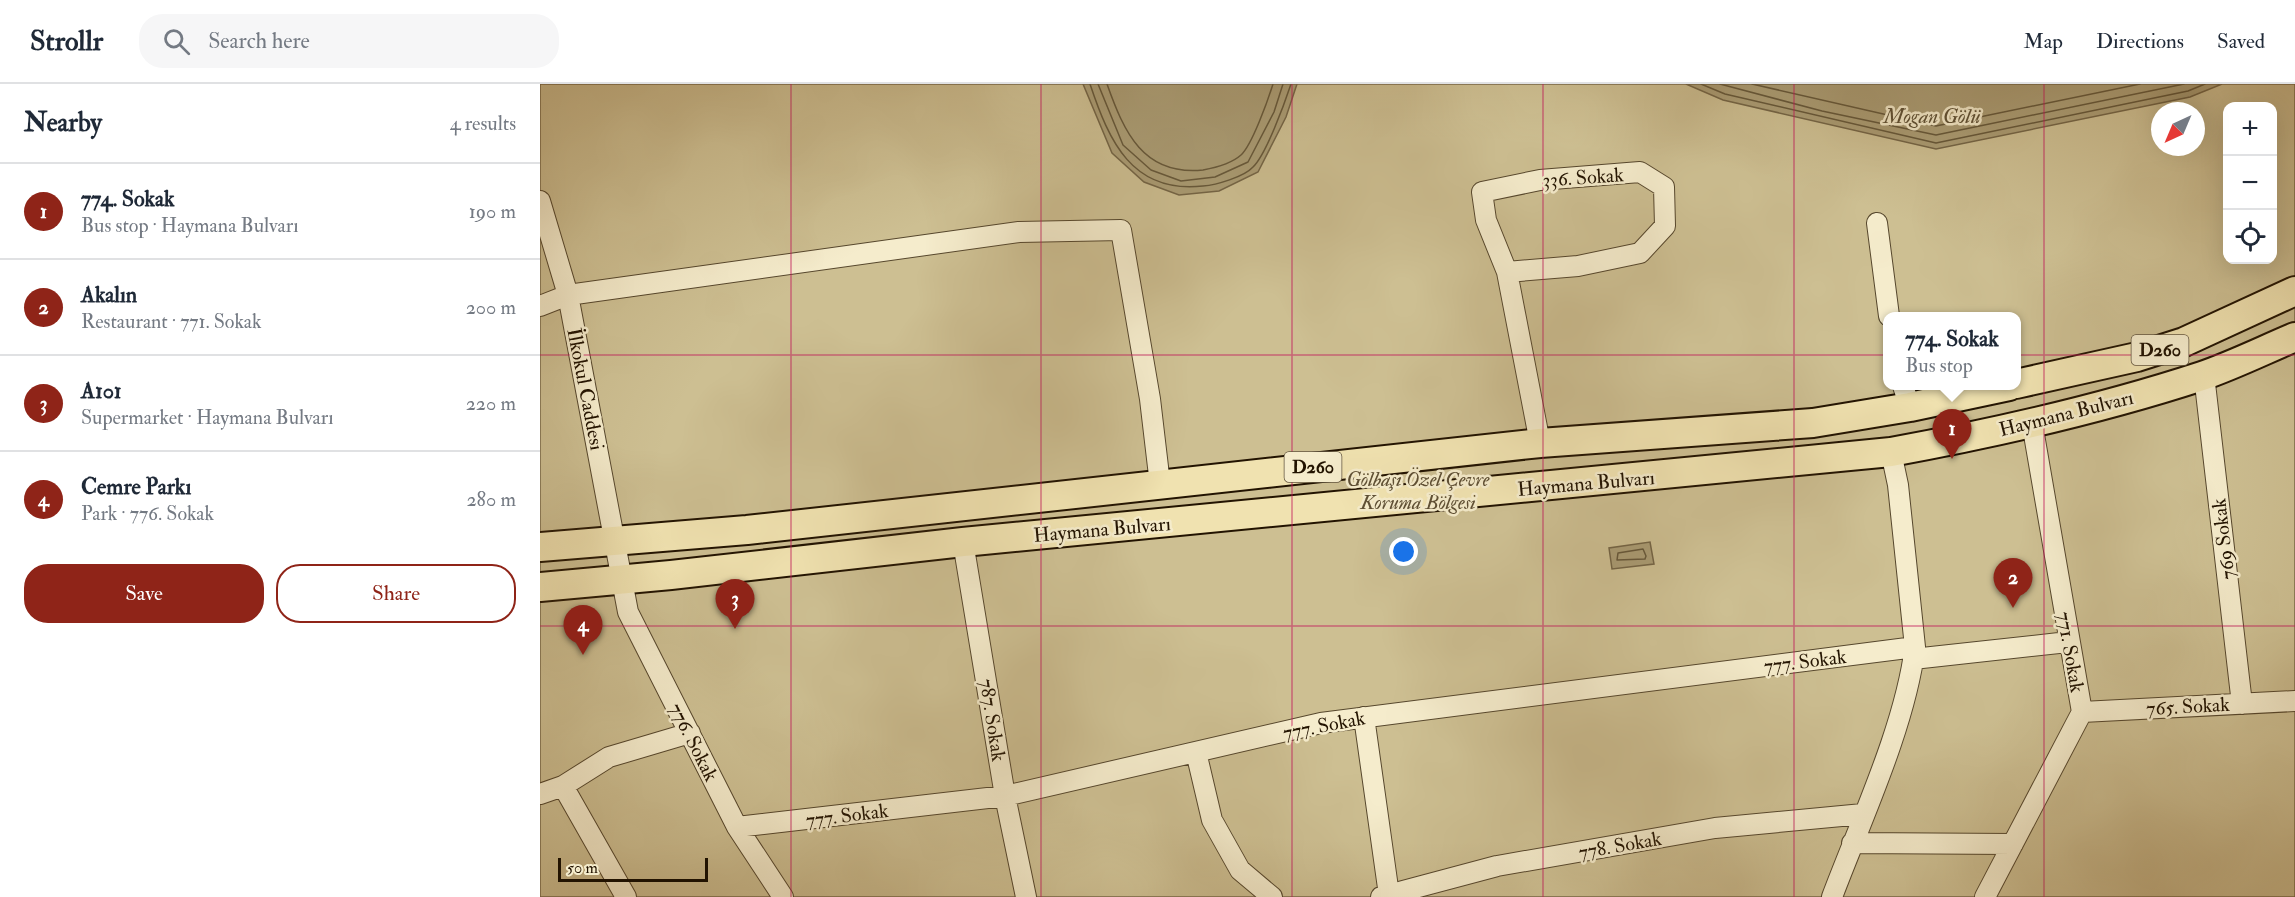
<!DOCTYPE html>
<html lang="en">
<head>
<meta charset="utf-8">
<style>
	body { margin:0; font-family:"IM FELL Double Pica",serif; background:#f6f6f7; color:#1f2937 }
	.controls { position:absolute; right:18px; top:18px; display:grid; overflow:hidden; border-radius:12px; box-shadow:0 6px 24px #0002 }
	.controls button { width:54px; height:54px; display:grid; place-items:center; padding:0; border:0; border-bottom:2px solid #e0e1e3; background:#fff; color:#1f2937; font:30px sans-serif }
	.compass { position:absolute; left:1611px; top:18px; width:54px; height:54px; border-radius:50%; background:#fff; box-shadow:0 6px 24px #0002; rotate:224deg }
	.scale { position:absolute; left:18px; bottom:15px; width:150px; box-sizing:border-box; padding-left:6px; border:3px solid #221301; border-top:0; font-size:16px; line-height:21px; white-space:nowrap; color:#221301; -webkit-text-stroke:4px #f5eccc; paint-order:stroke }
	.you { position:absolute; left:864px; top:468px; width:21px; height:21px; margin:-15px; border:4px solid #fff; border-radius:50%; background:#1a73e8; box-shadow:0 0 0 9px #1a73e833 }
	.badge { display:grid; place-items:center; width:39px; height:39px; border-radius:50%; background:#8f2418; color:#fff; font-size:20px; font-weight:700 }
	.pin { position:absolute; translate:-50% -50px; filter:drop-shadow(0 2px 3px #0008) }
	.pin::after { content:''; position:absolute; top:32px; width:21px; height:18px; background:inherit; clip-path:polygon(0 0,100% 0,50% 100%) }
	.popup { position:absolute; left:1343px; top:228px; width:138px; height:78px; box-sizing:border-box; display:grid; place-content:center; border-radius:12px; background:#fff; filter:drop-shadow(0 2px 4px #0005); font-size:20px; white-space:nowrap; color:#747a83 }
	.popup b { font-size:22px; color:#1f2937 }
	.popup::after { content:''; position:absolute; left:50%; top:100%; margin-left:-12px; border:12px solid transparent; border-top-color:#fff }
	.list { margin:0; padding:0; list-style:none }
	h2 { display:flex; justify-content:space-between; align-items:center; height:78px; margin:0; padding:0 24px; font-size:26px }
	h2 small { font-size:20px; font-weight:400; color:#747a83 }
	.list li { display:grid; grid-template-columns:39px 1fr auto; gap:18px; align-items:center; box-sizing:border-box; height:96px; padding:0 24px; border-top:2px solid #e0e1e3 }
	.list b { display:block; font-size:22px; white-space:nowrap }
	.list p { margin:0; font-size:20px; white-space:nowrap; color:#747a83 }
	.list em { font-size:20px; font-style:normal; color:#747a83 }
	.actions { display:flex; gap:12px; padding:18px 24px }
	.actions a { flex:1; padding:14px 0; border:2px solid #8f2418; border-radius:24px; text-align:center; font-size:21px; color:#8f2418 }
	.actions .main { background:#8f2418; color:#fff }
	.icon { flex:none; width:33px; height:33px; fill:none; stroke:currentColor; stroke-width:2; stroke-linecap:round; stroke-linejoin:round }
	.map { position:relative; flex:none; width:1755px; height:813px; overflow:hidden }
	header { display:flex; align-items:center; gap:36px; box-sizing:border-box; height:84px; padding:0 30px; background:#fff; border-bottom:2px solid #e0e1e3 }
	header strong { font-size:28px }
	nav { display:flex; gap:33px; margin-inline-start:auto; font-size:21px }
	.search { width:420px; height:54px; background:#f6f6f7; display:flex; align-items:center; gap:15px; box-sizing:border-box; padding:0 21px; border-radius:24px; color:#747a83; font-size:22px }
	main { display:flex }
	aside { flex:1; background:#fff }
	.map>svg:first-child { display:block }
	.green { fill:#cdbf92; stroke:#78694a; stroke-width:1.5; fill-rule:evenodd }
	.water { fill:#aa9c74; stroke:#746546; stroke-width:1.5 }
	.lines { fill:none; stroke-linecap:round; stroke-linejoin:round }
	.shore { stroke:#66583a; stroke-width:1.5 }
	.minor-casing { stroke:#56472d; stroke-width:22 }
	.highway-casing { stroke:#221301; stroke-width:32 }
	.minor { stroke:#f5eccc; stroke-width:20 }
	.highway { stroke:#f0e2b0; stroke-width:28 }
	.grid { fill:none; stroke:#c2185b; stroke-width:1.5; stroke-opacity:0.55 }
	.labels { text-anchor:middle; stroke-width:5; stroke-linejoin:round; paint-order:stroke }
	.shield { fill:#f5eccc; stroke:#61543e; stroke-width:1.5 }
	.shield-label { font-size:18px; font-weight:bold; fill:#221301 }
	.street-label { font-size:20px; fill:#221301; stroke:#f5eccc }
	.park-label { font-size:20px; font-style:italic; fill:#5e4f34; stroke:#f5eccc }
	.water-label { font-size:21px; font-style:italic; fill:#5f5135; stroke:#f5eccc }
</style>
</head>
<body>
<header>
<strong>Strollr</strong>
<div class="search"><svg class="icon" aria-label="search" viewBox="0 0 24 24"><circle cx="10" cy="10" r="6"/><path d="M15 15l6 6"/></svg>Search here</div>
<nav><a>Map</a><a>Directions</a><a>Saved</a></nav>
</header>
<main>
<aside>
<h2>Nearby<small>4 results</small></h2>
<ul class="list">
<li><span class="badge">1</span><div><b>774. Sokak</b><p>Bus stop · Haymana Bulvarı</p></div><em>190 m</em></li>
<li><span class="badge">2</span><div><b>Akalın</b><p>Restaurant · 771. Sokak</p></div><em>200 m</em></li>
<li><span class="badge">3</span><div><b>A101</b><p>Supermarket · Haymana Bulvarı</p></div><em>220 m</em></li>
<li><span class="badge">4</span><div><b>Cemre Parkı</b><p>Park · 776. Sokak</p></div><em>280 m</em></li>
</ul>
<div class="actions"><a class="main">Save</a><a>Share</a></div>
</aside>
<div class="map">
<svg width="1755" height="813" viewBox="0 0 1755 813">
	<rect width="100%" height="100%" fill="#f0e2b0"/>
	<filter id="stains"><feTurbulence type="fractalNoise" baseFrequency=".00333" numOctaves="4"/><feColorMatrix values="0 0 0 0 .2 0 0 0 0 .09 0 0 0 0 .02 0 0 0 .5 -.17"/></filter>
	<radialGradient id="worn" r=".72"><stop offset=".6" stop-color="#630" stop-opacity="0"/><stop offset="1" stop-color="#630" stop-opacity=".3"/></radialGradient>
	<!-- green -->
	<path class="green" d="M 0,0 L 1755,0 L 1755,813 L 0,813 ZM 1688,22 L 1732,22 L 1732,176 L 1688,176 ZM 1620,27 L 1656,27 L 1656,63 L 1620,63 ZM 1348,232 L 1476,232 L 1476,302 L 1348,302 Z"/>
	<!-- water -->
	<path class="water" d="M 543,0 L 757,0 L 746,33 L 718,88 L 679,107 L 639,111 L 604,98 L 572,69 Z
		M 1146,0 L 1682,0 L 1650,13 L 1396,65 L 1183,16 Z
		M 1110,458 L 1114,480 L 1072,485 L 1069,464 Z"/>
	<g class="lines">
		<!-- shore -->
		<path class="shore" d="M 550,0 C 569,57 592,110 663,102 C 676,101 704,93 713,83 C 726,71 745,18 751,0
			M 558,0 L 583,61 L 611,86 L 641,97 L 675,93 L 708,78 L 734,28 L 743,0
			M 567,0 C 584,48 603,92 663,86 C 674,84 692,79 701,71 C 712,61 728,16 733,0
			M 1161,0 L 1185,10 L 1396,59 L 1648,7 L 1665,0
			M 1180,0 L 1282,27 L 1396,51 L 1644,0
			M 1212,0 L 1396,42 L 1600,0
			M 1103,465 L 1106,472 L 1105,475 L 1077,476 L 1078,469 Z"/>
		<defs>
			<path id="minor" d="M 0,117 L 28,211 L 88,528 L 197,743 L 243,813
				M 1337,139 L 1349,232
				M 967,188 L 1038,182 L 1100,169 L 1125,142 L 1124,103 L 1100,88 L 1000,96 L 942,108 L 946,136 L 967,188 L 1000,359
				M 0,222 L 28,211 L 479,148 L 581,146 L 610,315 L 620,400
				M 1664,291 L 1702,620
				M 1363,302 L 1370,323
				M 423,458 L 465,712 L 486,813
				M 1373,575 L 1528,558
				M 1542,628 L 1755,617
				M 824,633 L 849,811
				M 656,668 L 672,736 L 700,786 L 732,813
				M 23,702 L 86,813
				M 0,710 L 23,702 L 69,673 L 150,649
				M 197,743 L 465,712 L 781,639 L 1375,563
				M 1312,759 L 1473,760
				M 841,813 L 957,782 L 1175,744 L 1323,730
				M 1292,813 C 1321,736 1365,643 1375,563 L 1358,401 L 1351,368
				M 1445,813 L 1542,628 L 1492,339"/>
			<path id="highway" d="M 1476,300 L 1597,273 L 1644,258 L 1755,207
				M 0,463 L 207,446 L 1000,359 L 1273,339 L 1370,323 L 1469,302
				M 0,503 L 131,491 L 423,458 L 1351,368 C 1455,349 1561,325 1662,292 C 1694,281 1724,266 1755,253"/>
		</defs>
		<!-- minor casing -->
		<use href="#minor" class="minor-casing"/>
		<!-- highway casing -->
		<use href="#highway" class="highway-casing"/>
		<!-- minor -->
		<use href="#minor" class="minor"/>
		<!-- highway -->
		<use href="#highway" class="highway"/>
	</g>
	<!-- grid -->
	<path class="grid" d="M 251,0 L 251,813M 501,0 L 501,813M 752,0 L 752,813M 1003,0 L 1003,813M 1254,0 L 1254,813M 1504,0 L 1504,813M 0,271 L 1755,271M 0,542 L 1755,542"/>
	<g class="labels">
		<!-- shield labels -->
		<g class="shield">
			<rect x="1591.5" y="251" width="57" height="30" rx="4.5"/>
			<rect x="744.5" y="368" width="57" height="30" rx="4.5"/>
		</g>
		<g class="shield-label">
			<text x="1620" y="272">D260</text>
			<text x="773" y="389">D260</text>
		</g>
		<!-- street labels -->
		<g class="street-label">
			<text transform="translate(1043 93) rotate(-4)" y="7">336. Sokak</text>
			<text transform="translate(46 305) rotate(79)" y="7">İlkokul Caddesi</text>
			<text transform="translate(1526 329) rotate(-14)" y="7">Haymana Bulvarı</text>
			<text transform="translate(1046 399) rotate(-5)" y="7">Haymana Bulvarı</text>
			<text transform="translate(562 445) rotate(-5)" y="7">Haymana Bulvarı</text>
			<text transform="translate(1683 455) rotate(-97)" y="7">769 Sokak</text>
			<text transform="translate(1531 568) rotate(80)" y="7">771. Sokak</text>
			<text transform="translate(1265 577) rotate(-7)" y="7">777. Sokak</text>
			<text transform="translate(1648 622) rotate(-3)" y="7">765. Sokak</text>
			<text transform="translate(453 636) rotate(81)" y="7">787. Sokak</text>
			<text transform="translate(784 641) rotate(-11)" y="7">777. Sokak</text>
			<text transform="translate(154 658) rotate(63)" y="7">776. Sokak</text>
			<text transform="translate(307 731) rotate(-7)" y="7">777. Sokak</text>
			<text transform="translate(1080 761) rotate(-10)" y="7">778. Sokak</text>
		</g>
		<!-- park labels -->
		<g class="park-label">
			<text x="878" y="402">Gölbaşı Özel Çevre<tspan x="878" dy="23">Koruma Bölgesi</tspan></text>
		</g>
		<!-- water labels -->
		<g class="water-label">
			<text x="1392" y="39">Mogan Gölü</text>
		</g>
	</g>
	<rect width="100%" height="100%" filter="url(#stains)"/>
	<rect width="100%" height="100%" fill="url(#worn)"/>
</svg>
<div class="controls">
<button>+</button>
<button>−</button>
<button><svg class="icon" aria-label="locate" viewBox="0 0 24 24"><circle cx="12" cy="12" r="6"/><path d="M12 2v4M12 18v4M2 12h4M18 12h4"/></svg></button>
</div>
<svg class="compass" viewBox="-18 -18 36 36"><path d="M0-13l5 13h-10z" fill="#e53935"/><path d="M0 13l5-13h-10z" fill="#747a83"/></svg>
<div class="scale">50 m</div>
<div class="you"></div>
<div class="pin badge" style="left:1412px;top:375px">1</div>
<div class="popup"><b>774. Sokak</b>Bus stop</div>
<div class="pin badge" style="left:1473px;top:524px">2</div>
<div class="pin badge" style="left:195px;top:545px">3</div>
<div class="pin badge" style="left:43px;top:571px">4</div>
</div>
</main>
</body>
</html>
